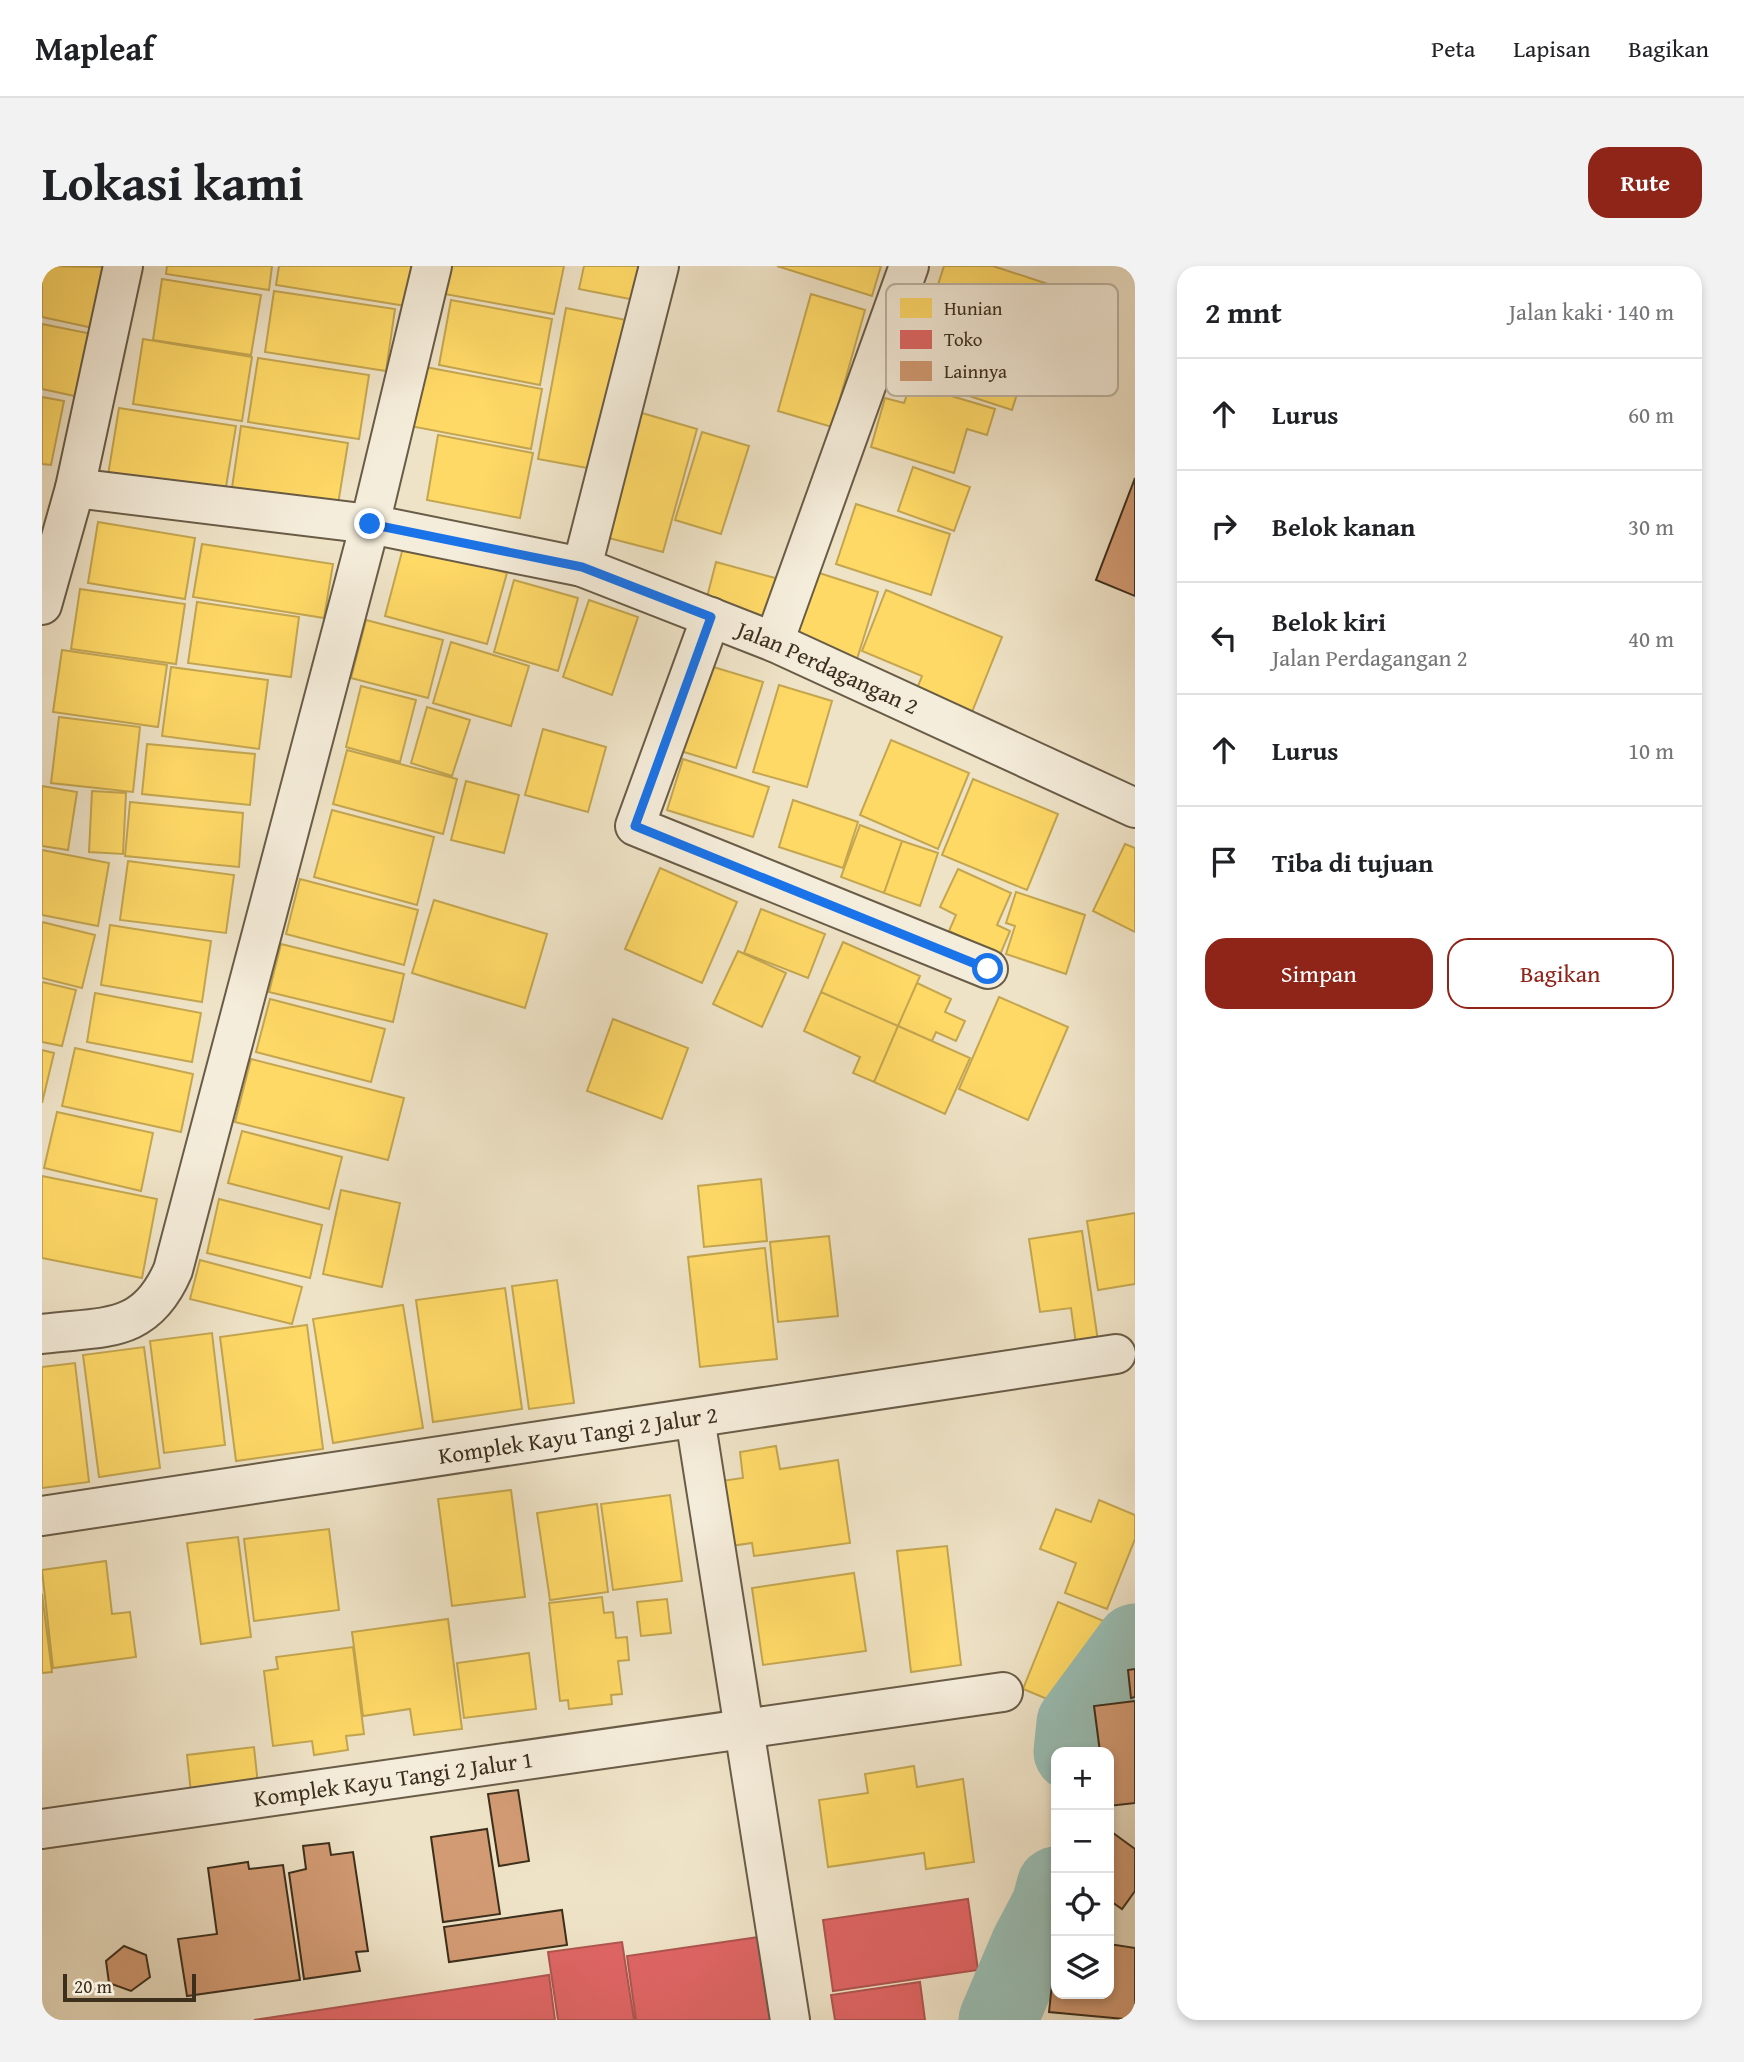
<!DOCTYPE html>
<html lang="id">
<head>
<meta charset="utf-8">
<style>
	body { margin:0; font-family:"Gentium Book Plus",serif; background:#f2f2f2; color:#202124 }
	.controls { position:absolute; right:21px; bottom:21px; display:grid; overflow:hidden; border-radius:14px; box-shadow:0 4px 10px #0003 }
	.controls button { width:63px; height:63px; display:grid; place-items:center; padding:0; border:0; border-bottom:2px solid #e0e0e0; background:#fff; color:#202124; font:35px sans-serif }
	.scale { position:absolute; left:21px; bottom:18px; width:133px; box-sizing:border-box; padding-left:7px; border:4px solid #3c2f1c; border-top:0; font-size:19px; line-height:24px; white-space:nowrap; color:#3c2f1c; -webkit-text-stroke:5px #f5eddb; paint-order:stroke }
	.stop { position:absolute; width:21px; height:21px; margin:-16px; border:5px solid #1a73e8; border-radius:50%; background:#fff }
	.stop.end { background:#1a73e8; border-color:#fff; box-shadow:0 2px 7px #0008 }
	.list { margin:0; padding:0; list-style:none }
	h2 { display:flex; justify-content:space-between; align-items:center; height:91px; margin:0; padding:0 28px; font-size:30px }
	h2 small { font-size:23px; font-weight:400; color:#757577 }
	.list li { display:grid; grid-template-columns:46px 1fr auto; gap:21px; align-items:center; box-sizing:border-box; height:112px; padding:0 28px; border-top:2px solid #e0e0e0 }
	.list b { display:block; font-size:26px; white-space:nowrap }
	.list p { margin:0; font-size:23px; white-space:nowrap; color:#757577 }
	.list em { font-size:23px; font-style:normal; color:#757577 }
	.actions { display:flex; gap:14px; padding:21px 28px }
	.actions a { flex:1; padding:16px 0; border:2px solid #8f2418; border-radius:21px; text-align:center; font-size:24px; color:#8f2418 }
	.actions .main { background:#8f2418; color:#fff }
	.icon { flex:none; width:38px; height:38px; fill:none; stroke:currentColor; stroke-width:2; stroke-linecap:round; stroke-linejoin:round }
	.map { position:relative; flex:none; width:1093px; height:1754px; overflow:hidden; border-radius:21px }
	header { display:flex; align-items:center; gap:42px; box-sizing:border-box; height:98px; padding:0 35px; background:#fff; border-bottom:2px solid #e0e0e0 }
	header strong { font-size:33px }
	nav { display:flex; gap:38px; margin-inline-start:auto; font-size:24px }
	.intro { display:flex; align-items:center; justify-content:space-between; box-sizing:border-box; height:168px; padding:0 42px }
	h1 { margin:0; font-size:49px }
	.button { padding:18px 32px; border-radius:21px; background:#8f2418; color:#fff; font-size:24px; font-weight:700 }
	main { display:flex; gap:42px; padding:0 42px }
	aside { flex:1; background:#fff; border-radius:21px; box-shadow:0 4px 10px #0003 }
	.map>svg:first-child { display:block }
	.homes { fill:#ffd966; stroke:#c4a650; stroke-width:2 }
	.shops { fill:#e06666; stroke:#af5650; stroke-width:2 }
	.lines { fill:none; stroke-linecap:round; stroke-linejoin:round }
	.river { stroke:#9abeb4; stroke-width:79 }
	.building { fill:#d39b74; stroke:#3c2f1c; stroke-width:2 }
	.minor-casing { stroke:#695c47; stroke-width:42 }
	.minor { stroke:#f5eddb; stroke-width:38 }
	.route { stroke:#1a73e8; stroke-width:9 }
	.labels { text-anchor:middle; stroke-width:7; stroke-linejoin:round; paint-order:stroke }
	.street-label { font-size:23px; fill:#3c2f1c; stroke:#f5eddb }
	.key { fill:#f5eddb; stroke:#beb4a2; stroke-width:2 }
	.key-label { font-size:19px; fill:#3c2f1c }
</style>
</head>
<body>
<header>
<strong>Mapleaf</strong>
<nav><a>Peta</a><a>Lapisan</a><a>Bagikan</a></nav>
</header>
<div class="intro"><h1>Lokasi kami</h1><a class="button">Rute</a></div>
<main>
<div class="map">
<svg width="1093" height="1754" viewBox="0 0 1093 1754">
	<rect width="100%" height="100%" fill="#efe3c7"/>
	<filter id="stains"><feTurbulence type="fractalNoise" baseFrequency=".00286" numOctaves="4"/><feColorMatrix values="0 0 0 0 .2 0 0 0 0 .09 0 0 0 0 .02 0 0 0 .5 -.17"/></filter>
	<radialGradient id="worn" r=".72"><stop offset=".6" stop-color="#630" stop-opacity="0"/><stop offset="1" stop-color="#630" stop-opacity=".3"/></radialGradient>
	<!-- homes -->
	<path class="homes" d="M 0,0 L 64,1 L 51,62 L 0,51 Z
		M 125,0 L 230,0 L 227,24 L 124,8 Z
		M 237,0 L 370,0 L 364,40 L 234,19 Z
		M 397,0 L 522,0 L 512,48 L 392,26 Z
		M 542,0 L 605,0 L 598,35 L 537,23 Z
		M 735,0 L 839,0 L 830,30 Z
		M 902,0 L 951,0 L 1018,22 L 996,89 L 885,53 Z
		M 120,13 L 219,29 L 209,89 L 111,74 Z
		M 232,25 L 353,43 L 344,105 L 223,86 Z
		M 769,28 L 823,44 L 790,161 L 736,145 Z
		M 409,34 L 510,53 L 498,119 L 397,99 Z
		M 524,42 L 589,55 L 562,205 L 496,193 Z
		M 0,58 L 50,68 L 37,131 L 0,123 Z
		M 882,60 L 986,93 L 970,144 L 866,110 Z
		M 101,73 L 210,91 L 200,155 L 91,138 Z
		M 216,92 L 327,109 L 317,173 L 206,156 Z
		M 373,99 L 500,123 L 489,183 L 363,159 Z
		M 869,118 L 953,143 L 945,169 L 925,163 L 912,207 L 829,181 L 843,132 L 862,137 Z
		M 0,131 L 22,135 L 9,199 L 0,198 Z
		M 77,142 L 194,160 L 183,227 L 66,209 Z
		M 593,145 L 655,163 L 621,286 L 559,270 Z
		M 199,160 L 306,177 L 296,238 L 190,222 Z
		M 660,166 L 707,180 L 679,268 L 633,254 Z
		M 396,169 L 491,187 L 478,252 L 385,234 Z
		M 871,201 L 928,221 L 912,265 L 856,245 Z
		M 814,238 L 908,268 L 889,329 L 794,298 Z
		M 56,256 L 153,272 L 143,333 L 46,317 Z
		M 160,278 L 291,298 L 282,352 L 151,331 Z
		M 362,278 L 465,307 L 445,378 L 343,350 Z
		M 674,296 L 737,313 L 727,352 L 664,335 Z
		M 768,304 L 836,326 L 815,393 L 747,372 Z
		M 472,314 L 536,332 L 516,405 L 452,386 Z
		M 38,323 L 143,338 L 134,398 L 29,383 Z
		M 844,324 L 960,371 L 928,451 L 873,428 L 880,410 L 820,385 Z
		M 547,334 L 596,351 L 570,429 L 521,411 Z
		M 155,336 L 257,351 L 249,411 L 146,397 Z
		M 324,354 L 401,374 L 386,432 L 309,412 Z
		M 409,376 L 487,400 L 469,460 L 391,437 Z
		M 20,384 L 125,399 L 116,461 L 11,446 Z
		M 655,396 L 721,416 L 694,502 L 629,482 Z
		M 129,401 L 226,414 L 217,483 L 120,470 Z
		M 737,419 L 790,435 L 765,521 L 711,506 Z
		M 319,420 L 374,434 L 358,496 L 304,481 Z
		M 385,441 L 428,454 L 410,510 L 369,497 Z
		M 17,451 L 98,461 L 91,526 L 9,517 Z
		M 501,463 L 564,481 L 546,546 L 483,529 Z
		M 849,474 L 927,507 L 896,583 L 818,549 Z
		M 105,478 L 213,488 L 208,539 L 100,528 Z
		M 305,484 L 415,513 L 401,568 L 291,538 Z
		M 641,493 L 727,521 L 711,571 L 625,544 Z
		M 931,513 L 1016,548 L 985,624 L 900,589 Z
		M 424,515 L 477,529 L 462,587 L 409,574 Z
		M 0,520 L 35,526 L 26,584 L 0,580 Z
		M 50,525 L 84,527 L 81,588 L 47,586 Z
		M 751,534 L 816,556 L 801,602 L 737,581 Z
		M 88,536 L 201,547 L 197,601 L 83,590 Z
		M 290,544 L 392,571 L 375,639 L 272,611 Z
		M 818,559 L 860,575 L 842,627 L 799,611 Z
		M 860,575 L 896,587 L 878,640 L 842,627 Z
		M 1083,578 L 1093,582 L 1093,666 L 1051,645 Z
		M 0,584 L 67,597 L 56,660 L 0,649 Z
		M 86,595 L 192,609 L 184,667 L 78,654 Z
		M 618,602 L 695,636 L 660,717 L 583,683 Z
		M 916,603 L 969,627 L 955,659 L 968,665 L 958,689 L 907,665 L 914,649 L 898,641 Z
		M 258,613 L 376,644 L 362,699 L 244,668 Z
		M 974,626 L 1043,649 L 1024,708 L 964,688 L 973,660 L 964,657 Z
		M 392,634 L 505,668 L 483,742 L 370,707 Z
		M 719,643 L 783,668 L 766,712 L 702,687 Z
		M 0,656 L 53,669 L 40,722 L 0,712 Z
		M 68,659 L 169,675 L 160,736 L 59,719 Z
		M 801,676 L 878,710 L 856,760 L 779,726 Z
		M 239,678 L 362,708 L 351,756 L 227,726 Z
		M 696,685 L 744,707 L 720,761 L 671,738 Z
		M 0,716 L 34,724 L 20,780 L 0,776 Z
		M 875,717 L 909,733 L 903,746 L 923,755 L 914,775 L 894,766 L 890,775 L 856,760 Z
		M 779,726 L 856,760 L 832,816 L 811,807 L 818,791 L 762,765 Z
		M 53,727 L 159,747 L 150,796 L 45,776 Z
		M 957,731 L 1026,761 L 986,854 L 917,823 Z
		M 228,733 L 343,763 L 329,816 L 214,786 Z
		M 571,753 L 646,782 L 620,853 L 545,825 Z
		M 856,760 L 928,792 L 903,848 L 832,816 Z
		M 33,782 L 151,808 L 139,866 L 20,840 Z
		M 0,784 L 12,787 L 0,837 Z
		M 209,793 L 362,832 L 346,894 L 193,856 Z
		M 15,846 L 111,867 L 99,925 L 2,902 Z
		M 200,865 L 300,891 L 287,943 L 186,917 Z
		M 0,910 L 115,933 L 100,1012 L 0,992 Z
		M 719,913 L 725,975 L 662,981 L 656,920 Z
		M 299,924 L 358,937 L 340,1021 L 281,1008 Z
		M 177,933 L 280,959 L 268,1012 L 165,987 Z
		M 1093,947 L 1093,1018 L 1056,1024 L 1045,955 Z
		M 1040,965 L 1056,1075 L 1034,1078 L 1029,1042 L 998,1046 L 987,973 Z
		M 787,970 L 796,1050 L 736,1056 L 728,976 Z
		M 723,982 L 735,1093 L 658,1101 L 646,991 Z
		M 158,994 L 260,1021 L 250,1058 L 148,1033 Z
		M 515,1014 L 532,1137 L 487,1143 L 470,1020 Z
		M 463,1022 L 480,1143 L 391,1156 L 374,1034 Z
		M 361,1039 L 381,1162 L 291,1177 L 271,1053 Z
		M 265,1059 L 281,1183 L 194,1195 L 178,1071 Z
		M 170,1067 L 183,1179 L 122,1187 L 108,1075 Z
		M 102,1081 L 118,1202 L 57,1211 L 41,1089 Z
		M 33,1097 L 47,1216 L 0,1222 L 0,1101 Z
		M 734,1180 L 738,1203 L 796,1194 L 808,1277 L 712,1290 L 710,1277 L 689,1280 L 679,1215 L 701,1212 L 698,1186 Z
		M 469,1224 L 483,1331 L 410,1340 L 396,1233 Z
		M 628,1229 L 640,1315 L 571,1324 L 559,1238 Z
		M 1057,1234 L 1093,1249 L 1093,1273 L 1065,1343 L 1023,1327 L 1034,1297 L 998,1283 L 1014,1243 L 1049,1256 Z
		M 555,1238 L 566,1326 L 508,1334 L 495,1247 Z
		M 287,1263 L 297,1344 L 212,1355 L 202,1273 Z
		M 196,1271 L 209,1371 L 159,1378 L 145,1277 Z
		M 905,1280 L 919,1399 L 869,1406 L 855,1285 Z
		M 64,1295 L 70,1348 L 88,1346 L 94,1391 L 11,1402 L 0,1304 Z
		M 812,1307 L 824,1385 L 721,1399 L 710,1322 Z
		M 0,1328 L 10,1406 L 0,1407 Z
		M 560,1331 L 562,1347 L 571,1346 L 574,1372 L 585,1371 L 587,1394 L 576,1395 L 580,1428 L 569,1429 L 570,1438 L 527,1443 L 526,1434 L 518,1435 L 507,1337 Z
		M 625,1333 L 629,1367 L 599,1370 L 595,1336 Z
		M 1016,1336 L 1064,1356 L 1029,1443 L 981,1423 Z
		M 406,1353 L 420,1463 L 372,1469 L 368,1443 L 321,1450 L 310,1366 Z
		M 311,1381 L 322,1468 L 304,1470 L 306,1484 L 272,1489 L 270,1475 L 231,1480 L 222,1405 L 236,1403 L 234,1391 Z
		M 487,1387 L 494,1443 L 422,1452 L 415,1397 Z
		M 212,1481 L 217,1528 L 150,1536 L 145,1489 Z
		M 872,1500 L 875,1521 L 921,1513 L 932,1596 L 884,1603 L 882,1587 L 786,1601 L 777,1534 L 826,1527 L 823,1508 Z"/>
	<!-- shops -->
	<path class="shops" d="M 926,1633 L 936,1704 L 791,1725 L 781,1654 Z
		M 717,1671 L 729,1754 L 594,1754 L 585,1690 Z
		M 580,1676 L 592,1754 L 516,1754 L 506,1686 Z
		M 507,1709 L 513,1754 L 212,1754 Z
		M 878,1716 L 883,1754 L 793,1754 L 789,1729 Z"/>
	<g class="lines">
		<!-- river -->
		<path class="river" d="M 1031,1486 L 1034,1457 L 1093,1377
			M 956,1754 L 988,1679 L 1009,1639 L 1014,1620"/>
	</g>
	<!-- building -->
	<path class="building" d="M 1093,212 L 1093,330 L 1054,314 Z
		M 1093,1403 L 1093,1431 L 1089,1432 L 1086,1404 Z
		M 1093,1435 L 1093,1537 L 1067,1540 L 1067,1486 L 1058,1486 L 1052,1440 Z
		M 476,1524 L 487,1595 L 457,1600 L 446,1528 Z
		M 445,1563 L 458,1648 L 401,1656 L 389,1571 Z
		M 1067,1564 L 1093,1583 L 1093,1625 L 1080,1643 L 1067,1634 Z
		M 287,1577 L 289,1589 L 311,1586 L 326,1685 L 314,1686 L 318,1705 L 262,1713 L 247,1607 L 264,1603 L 261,1580 Z
		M 206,1596 L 207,1603 L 241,1599 L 258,1714 L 145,1730 L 136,1673 L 175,1668 L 166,1602 Z
		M 520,1644 L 525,1679 L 407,1696 L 402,1661 Z
		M 1067,1678 L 1093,1682 L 1093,1754 L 1007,1746 L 1014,1681 L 1014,1728 L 1067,1728 Z
		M 82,1680 L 104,1689 L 108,1711 L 89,1725 L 67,1717 L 64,1695 Z"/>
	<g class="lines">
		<defs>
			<g id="minor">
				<path id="s1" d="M 33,222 L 328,258 L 540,301 L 732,376 L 1093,542"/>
				<path d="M 540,301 L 617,0"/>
				<path d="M 0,339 L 33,222 L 81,0"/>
				<path d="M 669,351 L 593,560 L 946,703"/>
				<path d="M 732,376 L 867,0"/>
				<path d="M 0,1068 C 62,1060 103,1069 131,1004 L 328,258 L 390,0"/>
				<path d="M 653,1152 L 748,1754"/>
				<path id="s2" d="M 0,1250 L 1074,1088"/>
				<path id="s3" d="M 0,1563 L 961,1426"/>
			</g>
		</defs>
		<!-- minor casing -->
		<use href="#minor" class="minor-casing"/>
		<!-- minor -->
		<use href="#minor" class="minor"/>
	</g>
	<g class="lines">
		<!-- route -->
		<path class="route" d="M 328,258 L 540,301 L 669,351 L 593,560 L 946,703"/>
	</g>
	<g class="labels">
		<!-- street labels -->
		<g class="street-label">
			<text dy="8" stroke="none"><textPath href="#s1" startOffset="779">Jalan Perdagangan 2</textPath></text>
			<text dy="8" stroke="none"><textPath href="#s2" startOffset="542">Komplek Kayu Tangi 2 Jalur 2</textPath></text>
			<text dy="8" stroke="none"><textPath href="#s3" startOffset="355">Komplek Kayu Tangi 2 Jalur 1</textPath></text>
		</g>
	</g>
	<!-- legend -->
	<rect x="844" y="18" width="232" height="112" rx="10" class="key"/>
	<rect x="858" y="32" width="32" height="20" fill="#ffd966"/>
	<rect x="858" y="64" width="32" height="19" fill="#e06666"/>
	<rect x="858" y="95" width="32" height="20" fill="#d39b74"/>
	<g class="key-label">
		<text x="902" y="49">Hunian</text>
		<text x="902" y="80">Toko</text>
		<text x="902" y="112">Lainnya</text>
	</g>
	<rect width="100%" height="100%" filter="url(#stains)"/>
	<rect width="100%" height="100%" fill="url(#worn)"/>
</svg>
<div class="controls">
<button>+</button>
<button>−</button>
<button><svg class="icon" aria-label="locate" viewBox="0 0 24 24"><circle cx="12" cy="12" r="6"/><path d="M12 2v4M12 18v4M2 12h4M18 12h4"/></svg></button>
<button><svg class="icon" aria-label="layers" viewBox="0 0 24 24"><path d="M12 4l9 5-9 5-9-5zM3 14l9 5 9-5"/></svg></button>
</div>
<div class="scale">20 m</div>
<div class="stop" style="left:946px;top:703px"></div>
<div class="stop end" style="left:328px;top:258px"></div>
</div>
<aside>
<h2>2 mnt<small>Jalan kaki · 140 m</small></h2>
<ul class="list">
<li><svg class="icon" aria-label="ahead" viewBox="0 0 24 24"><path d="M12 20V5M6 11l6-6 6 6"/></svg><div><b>Lurus</b></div><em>60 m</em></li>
<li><svg class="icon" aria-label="right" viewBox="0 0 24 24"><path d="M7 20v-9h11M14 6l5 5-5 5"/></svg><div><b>Belok kanan</b></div><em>30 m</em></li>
<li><svg class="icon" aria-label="left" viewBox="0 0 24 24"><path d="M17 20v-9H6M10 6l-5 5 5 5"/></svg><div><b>Belok kiri</b><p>Jalan Perdagangan 2</p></div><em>40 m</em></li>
<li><svg class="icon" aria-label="ahead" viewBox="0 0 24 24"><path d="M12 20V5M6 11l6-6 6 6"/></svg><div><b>Lurus</b></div><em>10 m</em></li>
<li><svg class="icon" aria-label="arrive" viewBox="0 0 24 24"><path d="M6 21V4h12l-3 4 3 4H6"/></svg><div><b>Tiba di tujuan</b></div></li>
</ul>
<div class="actions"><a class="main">Simpan</a><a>Bagikan</a></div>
</aside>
</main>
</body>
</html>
